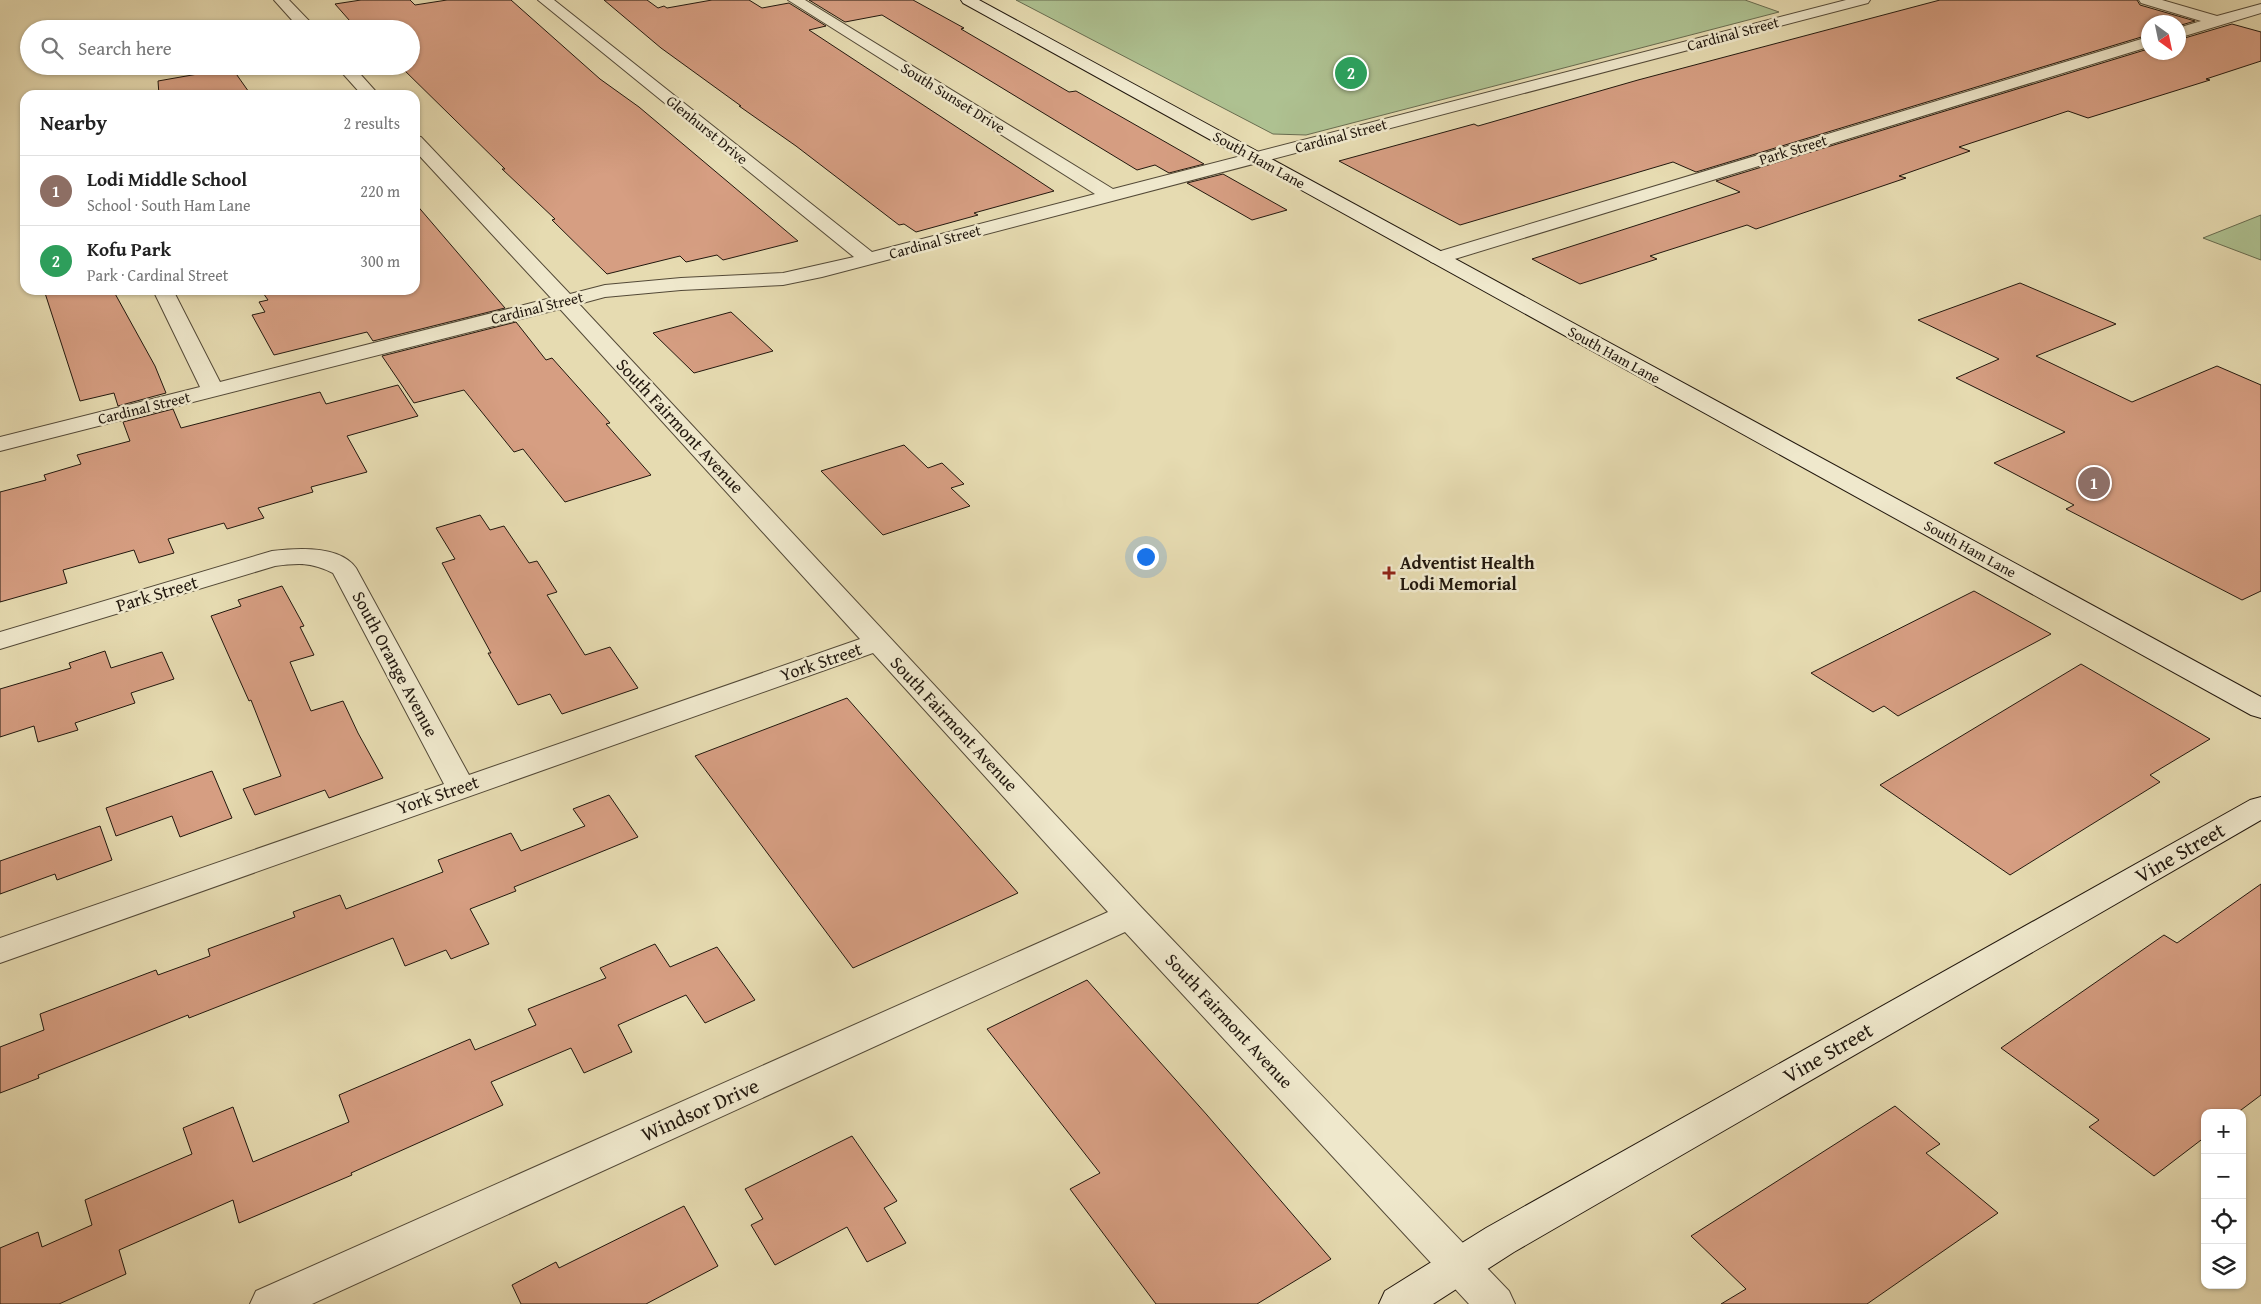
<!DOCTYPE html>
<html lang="en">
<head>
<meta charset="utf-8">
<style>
	body { margin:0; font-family:"Gentium Book Plus",serif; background:#f6f6f6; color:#222 }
	.controls { position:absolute; right:15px; bottom:15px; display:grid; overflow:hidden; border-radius:10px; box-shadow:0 1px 4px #0004 }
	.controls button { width:45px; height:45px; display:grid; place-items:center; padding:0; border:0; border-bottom:1px solid #e0e0e0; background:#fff; color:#222; font:25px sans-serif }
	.compass { position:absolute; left:2141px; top:15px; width:45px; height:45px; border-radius:50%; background:#fff; box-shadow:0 1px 4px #0004; rotate:147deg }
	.you { position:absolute; left:1145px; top:556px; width:18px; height:18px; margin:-12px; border:4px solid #fff; border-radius:50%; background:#1a73e8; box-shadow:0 0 0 8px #1a73e833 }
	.badge { display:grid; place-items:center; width:32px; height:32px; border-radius:50%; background:#db2777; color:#fff; font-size:16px; font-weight:700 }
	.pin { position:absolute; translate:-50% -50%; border:2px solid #fff; box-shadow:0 1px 5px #0006 }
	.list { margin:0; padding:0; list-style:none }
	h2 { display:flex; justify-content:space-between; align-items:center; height:65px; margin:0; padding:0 20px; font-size:21px }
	h2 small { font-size:16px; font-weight:400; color:#767676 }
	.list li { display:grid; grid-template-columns:32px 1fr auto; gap:15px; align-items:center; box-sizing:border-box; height:70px; padding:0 20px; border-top:1px solid #e0e0e0 }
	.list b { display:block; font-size:19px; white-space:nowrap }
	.list p { margin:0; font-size:16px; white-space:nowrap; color:#767676 }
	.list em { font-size:16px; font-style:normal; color:#767676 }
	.icon { flex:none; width:28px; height:28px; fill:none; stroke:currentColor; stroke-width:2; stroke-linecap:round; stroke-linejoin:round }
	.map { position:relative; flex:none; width:2261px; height:1304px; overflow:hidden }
	.search { position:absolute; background:#fff; box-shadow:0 1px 4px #0004; left:20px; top:20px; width:400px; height:55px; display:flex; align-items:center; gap:12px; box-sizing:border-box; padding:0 18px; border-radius:28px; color:#767676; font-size:19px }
	.panel { position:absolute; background:#fff; box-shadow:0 1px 4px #0004; left:20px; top:90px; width:400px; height:205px; border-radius:15px }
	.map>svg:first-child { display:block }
	.green { fill:#aec191; stroke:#686c50 }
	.building { fill:#d69e82; stroke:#22180e }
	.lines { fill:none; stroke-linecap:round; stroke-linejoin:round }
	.street-casing { stroke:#534937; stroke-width:2 }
	.secondary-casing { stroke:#22180e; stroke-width:2 }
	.street { fill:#efe8cc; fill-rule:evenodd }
	.secondary { fill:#efe8cc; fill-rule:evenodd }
	.poi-dot { fill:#8f2418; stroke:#efe8cc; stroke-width:2 }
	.labels { text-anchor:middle; stroke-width:5; stroke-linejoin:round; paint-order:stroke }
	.far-street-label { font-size:15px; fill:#22180e; stroke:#efe8cc }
	.street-label { font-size:18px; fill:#22180e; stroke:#efe8cc }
	.poi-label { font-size:18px; font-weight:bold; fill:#22180e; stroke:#efe8cc; text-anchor:start }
	.near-street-label { font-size:21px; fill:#22180e; stroke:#efe8cc }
</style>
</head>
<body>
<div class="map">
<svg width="2261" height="1304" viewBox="0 0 2261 1304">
	<rect width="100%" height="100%" fill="#e6dbb1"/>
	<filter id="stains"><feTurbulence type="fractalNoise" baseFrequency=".004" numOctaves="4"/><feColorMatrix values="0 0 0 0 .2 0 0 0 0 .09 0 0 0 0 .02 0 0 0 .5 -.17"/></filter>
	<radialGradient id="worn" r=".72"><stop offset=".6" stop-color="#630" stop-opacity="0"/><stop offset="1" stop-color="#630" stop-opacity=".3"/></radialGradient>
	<!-- green -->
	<path class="green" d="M 1016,0 L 1745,0 L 1779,12 L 1306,135 L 1273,134 Z
		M 2261,215 L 2261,260 L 2203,238 Z"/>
	<!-- building -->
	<path class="building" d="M 361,0 L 410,0 L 415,5 L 447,0 L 511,0 L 600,79 L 639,107 L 798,241 L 723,260 L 717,255 L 686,262 L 680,256 L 607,274 L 552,220 L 555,219 L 502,169 L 505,169 L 400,66 L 411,66 L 411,29 L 357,29 L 335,4 Z
		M 604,0 L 647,0 L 658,8 L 664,6 L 667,8 L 712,0 L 749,0 L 762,8 L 789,3 L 826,26 L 809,30 L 1054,191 L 974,213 L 978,215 L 916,232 L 904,224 L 899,225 L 796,146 L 739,106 L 741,106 L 661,48 Z
		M 809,0 L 913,0 L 964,28 L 961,29 L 1069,92 L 1076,91 L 1204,164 L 1169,173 L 1155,165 L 1137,170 L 882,15 L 845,22 Z
		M 1940,0 L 2137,0 L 2140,5 L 2195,21 L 2178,26 L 2178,22 L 2148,22 L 2148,35 L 1696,172 L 1673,162 L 1460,225 L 1339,161 L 1474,124 L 1478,126 L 1638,80 Z
		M 2232,24 L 2261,32 L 2261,61 L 2206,79 L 2210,80 L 2088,118 L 2068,111 L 2038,121 L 1959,147 L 1970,151 L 1899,176 L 1906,178 L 1756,229 L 1747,225 L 1650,256 L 1657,259 L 1580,284 L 1532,259 L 1740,192 L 1716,181 L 2148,49 L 2148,52 L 2178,52 L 2178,40 Z
		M 232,68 L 251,95 L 159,95 L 158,81 Z
		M 1223,174 L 1287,210 L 1252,220 L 1187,183 Z
		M 415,203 L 505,308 L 373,341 L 367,332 L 274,355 L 252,315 L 265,312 L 259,302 L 268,300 L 261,290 L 415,290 Z
		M 2020,283 L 2116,324 L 2036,356 L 2132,402 L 2217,366 L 2261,385 L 2261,591 L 2242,600 L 2066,509 L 2074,505 L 1994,463 L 2065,432 L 1956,378 L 1999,359 L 1918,320 Z
		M 44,290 L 113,290 L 155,366 L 166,393 L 118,406 L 114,393 L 80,401 Z
		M 731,312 L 773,351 L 694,373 L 653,333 Z
		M 516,322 L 546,360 L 552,358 L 610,423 L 606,424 L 651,475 L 565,502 L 523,449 L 514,452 L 464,390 L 414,403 L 382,356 Z
		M 398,385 L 418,416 L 347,436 L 367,472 L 311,487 L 313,492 L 258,508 L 264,518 L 227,529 L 224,523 L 168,539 L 174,553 L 139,563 L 134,550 L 63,570 L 67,583 L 0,602 L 0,492 L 46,480 L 44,475 L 81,464 L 77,455 L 130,441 L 123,422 L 173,409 L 181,428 L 320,392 L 326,404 Z
		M 904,445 L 928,468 L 942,463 L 964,484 L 951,488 L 970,506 L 883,535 L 821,471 Z
		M 480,515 L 490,530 L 504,526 L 529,563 L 537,561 L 557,592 L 547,595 L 585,655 L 610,647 L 638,688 L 562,714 L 550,694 L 518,705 L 488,653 L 491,653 L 442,563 L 455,559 L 436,528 Z
		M 282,586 L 304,626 L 300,627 L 314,655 L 290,662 L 311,711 L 343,701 L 358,733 L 383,778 L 329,798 L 325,790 L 255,815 L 243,789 L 281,776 L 251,700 L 249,701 L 211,616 L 241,606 L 238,600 Z
		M 1974,591 L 2051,634 L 1898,716 L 1884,706 L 1873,712 L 1811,673 Z
		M 105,651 L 111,668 L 162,652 L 174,679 L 131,693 L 135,703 L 75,723 L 78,730 L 38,742 L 34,726 L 0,737 L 0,689 L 71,668 L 69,663 Z
		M 2081,664 L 2210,739 L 2150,775 L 2160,782 L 2010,875 L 1880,785 Z
		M 847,698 L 1018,893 L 853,968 L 695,756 Z
		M 212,771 L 232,818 L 180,837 L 172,816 L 116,836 L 106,808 Z
		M 609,795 L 638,837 L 514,887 L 516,891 L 470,909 L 489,944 L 451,959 L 446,950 L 405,966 L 393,938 L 189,1018 L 188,1015 L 38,1075 L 39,1078 L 0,1093 L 0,1047 L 44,1030 L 40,1014 L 156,970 L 158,975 L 210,956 L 208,949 L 295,917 L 293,912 L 340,895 L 346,909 L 443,872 L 438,860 L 511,833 L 521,851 L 585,826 L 573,809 Z
		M 100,826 L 112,860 L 57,880 L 55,874 L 0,894 L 0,861 Z
		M 2261,884 L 2261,1095 L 2237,1113 L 2205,1113 L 2205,1137 L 2154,1176 L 2089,1127 L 2099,1120 L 2001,1048 L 2164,935 L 2177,943 Z
		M 655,944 L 670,967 L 717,947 L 755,1000 L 705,1023 L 686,995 L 618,1025 L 632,1052 L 584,1073 L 571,1048 L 491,1082 L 503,1105 L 351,1173 L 352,1175 L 239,1223 L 233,1200 L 119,1250 L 126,1274 L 59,1304 L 0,1304 L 0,1248 L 38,1232 L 42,1247 L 92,1225 L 85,1200 L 192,1154 L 183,1128 L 233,1107 L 253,1162 L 349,1122 L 339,1095 L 470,1039 L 475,1050 L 536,1025 L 528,1009 L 606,978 L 600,968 Z
		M 1087,980 L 1207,1115 L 1331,1259 L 1257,1304 L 1156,1304 L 1070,1189 L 1100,1173 L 987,1029 Z
		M 1895,1106 L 1940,1144 L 1926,1153 L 1998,1213 L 1867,1304 L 1721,1304 L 1746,1289 L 1691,1236 Z
		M 852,1136 L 897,1201 L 884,1208 L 906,1243 L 867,1262 L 847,1227 L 775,1265 L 751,1225 L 763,1219 L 745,1189 Z
		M 684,1206 L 718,1266 L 646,1304 L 521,1304 L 512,1285 L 556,1262 L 559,1268 Z"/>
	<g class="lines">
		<defs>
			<path id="street" d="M 274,0 L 289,0 L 317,29 L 300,29 Z
				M 538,0 L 554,0 L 872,252 L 1095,194 L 788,0 L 805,0 L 1113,189 L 1846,0 L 1870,0 L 1868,3 L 822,277 L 783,285 L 681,290 L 605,297 L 579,304 L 1142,908 L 1509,1291 L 1515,1304 L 1469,1304 L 1125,932 L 312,1304 L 250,1304 L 256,1291 L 1108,912 L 873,653 L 0,963 L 0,938 L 444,784 L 333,573 C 311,562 298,563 275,566 L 0,649 L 0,632 L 272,551 C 296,548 340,545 356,568 L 469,775 L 860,639 L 560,309 L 0,451 L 0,437 L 200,387 L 153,290 L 173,290 L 220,382 L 551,298 L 415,151 L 415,136 L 421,137 L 570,294 L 605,285 L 681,278 L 783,273 L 854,257 Z
				M 2139,0 L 2162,0 L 2217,16 L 2261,4 L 2261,13 L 2178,38 L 2178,28 L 2201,21 L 2141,3 Z
				M 2148,37 L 2148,47 L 1445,262 L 1438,264 L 1431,262 L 1428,258 L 1431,254 Z
				M 336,66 L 353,66 L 379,95 L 362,95 Z"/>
			<path id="secondary" d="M 961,0 L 979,0 L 2261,697 L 2261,718 L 2251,715 L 963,3 Z
				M 2261,797 L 2261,820 L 1514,1252 L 1433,1304 L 1379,1304 L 1385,1291 L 1486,1228 L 2250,800 Z"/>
		</defs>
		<!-- street casing -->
		<use href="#street" class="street-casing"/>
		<!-- secondary casing -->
		<use href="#secondary" class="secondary-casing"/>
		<!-- street -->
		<use href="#street" class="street"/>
		<!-- secondary -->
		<use href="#secondary" class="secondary"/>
	</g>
	<!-- markers -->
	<path class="poi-dot" d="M1386.5 565.5h5v5h5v5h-5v5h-5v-5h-5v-5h5z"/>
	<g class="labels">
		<!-- far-street labels -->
		<g class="far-street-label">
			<text transform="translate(1733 34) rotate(-15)" y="5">Cardinal Street</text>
			<text transform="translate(953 98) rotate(32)" y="5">South Sunset Drive</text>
			<text transform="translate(707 130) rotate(39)" y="5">Glenhurst Drive</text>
			<text transform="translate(1341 136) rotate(-15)" y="5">Cardinal Street</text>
			<text transform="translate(1793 150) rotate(-17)" y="5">Park Street</text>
			<text transform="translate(1259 160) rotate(29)" y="5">South Ham Lane</text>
			<text transform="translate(935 242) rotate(-15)" y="5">Cardinal Street</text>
			<text transform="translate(537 308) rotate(-14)" y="5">Cardinal Street</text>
			<text transform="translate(1614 355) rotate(29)" y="5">South Ham Lane</text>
			<text transform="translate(144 408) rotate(-14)" y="5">Cardinal Street</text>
			<text transform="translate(1970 549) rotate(29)" y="5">South Ham Lane</text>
		</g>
		<!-- street labels -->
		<g class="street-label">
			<text transform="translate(680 426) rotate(47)" y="6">South Fairmont Avenue</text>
			<text transform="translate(157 594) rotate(-17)" y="6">Park Street</text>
			<text transform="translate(821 662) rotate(-19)" y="6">York Street</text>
			<text transform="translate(395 664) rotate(62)" y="6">South Orange Avenue</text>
			<text transform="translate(954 724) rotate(47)" y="6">South Fairmont Avenue</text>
			<text transform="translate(438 795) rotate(-19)" y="6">York Street</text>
			<text transform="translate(1229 1021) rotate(47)" y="6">South Fairmont Avenue</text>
		</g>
		<!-- poi labels -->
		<g class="poi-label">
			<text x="1400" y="569">Adventist Health<tspan x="1400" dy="21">Lodi Memorial</tspan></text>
		</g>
		<!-- near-street labels -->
		<g class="near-street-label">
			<text transform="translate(2180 853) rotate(-30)" y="7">Vine Street</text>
			<text transform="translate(1828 1053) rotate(-30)" y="7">Vine Street</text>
			<text transform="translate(700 1110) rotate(-24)" y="7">Windsor Drive</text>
		</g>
	</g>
	<rect width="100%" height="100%" filter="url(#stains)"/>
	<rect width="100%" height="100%" fill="url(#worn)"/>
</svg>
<div class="controls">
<button>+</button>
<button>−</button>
<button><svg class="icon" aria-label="locate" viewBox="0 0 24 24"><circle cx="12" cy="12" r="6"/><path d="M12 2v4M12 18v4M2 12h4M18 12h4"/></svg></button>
<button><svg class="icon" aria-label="layers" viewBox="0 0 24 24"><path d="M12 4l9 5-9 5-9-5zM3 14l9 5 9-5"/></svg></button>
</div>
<svg class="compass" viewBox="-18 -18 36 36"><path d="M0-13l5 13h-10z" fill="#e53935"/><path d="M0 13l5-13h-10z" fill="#767676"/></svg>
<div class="you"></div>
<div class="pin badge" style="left:2094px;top:483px;background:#8d6e63">1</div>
<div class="pin badge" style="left:1351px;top:73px;background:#2e9e5b">2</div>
<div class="search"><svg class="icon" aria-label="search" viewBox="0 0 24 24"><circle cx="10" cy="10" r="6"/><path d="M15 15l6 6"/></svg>Search here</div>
<section class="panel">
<h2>Nearby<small>2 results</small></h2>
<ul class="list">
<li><span class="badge" style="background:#8d6e63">1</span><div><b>Lodi Middle School</b><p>School · South Ham Lane</p></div><em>220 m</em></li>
<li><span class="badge" style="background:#2e9e5b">2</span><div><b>Kofu Park</b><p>Park · Cardinal Street</p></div><em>300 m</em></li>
</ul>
</section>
</div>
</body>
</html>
